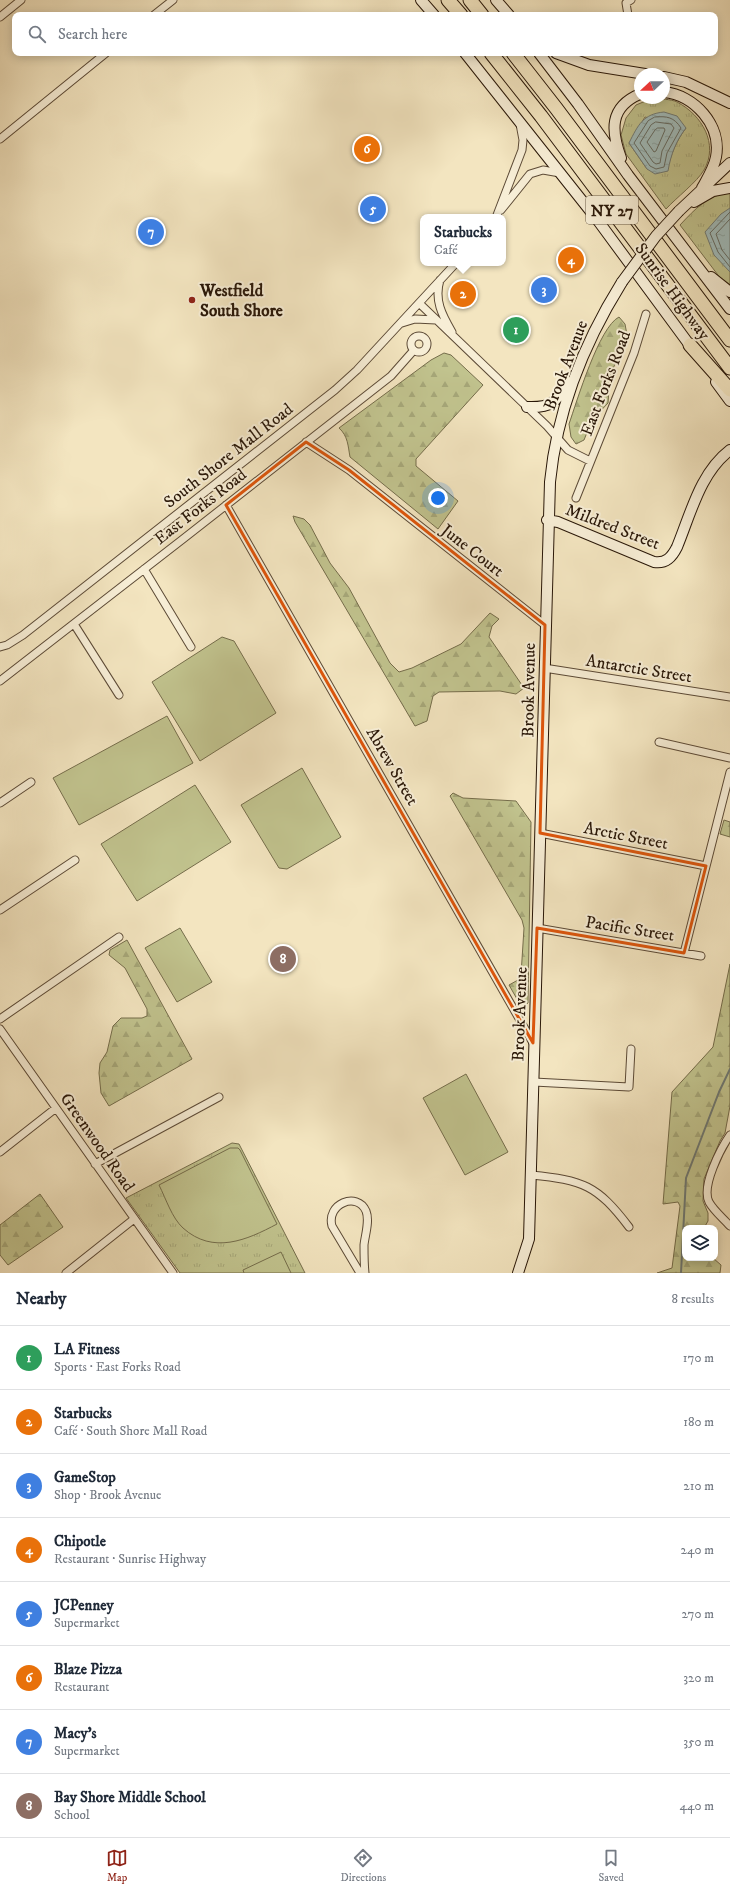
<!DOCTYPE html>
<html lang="en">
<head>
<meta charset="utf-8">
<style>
	body { margin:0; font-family:"IM FELL DW Pica",serif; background:#f6f6f7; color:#1f2937 }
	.controls { position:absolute; right:12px; bottom:12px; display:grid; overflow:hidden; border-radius:8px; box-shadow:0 2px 10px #0003 }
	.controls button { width:36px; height:36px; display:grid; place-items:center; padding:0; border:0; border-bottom:1px solid #e0e1e3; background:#fff; color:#1f2937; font:20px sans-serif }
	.compass { position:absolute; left:634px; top:68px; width:36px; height:36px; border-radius:50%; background:#fff; box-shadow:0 2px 10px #0003; rotate:248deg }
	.you { position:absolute; left:438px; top:498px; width:14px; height:14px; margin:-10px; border:3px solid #fff; border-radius:50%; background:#1a73e8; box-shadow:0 0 0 6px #1a73e833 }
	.badge { display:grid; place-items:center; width:26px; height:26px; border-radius:50%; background:#8f2418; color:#fff; font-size:13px; font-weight:700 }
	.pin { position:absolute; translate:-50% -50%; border:2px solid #fff; box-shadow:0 1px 4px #0006 }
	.popup { position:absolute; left:420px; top:214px; width:86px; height:52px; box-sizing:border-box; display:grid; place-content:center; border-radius:8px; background:#fff; filter:drop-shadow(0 1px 3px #0005); font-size:13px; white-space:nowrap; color:#747a83 }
	.popup b { font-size:15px; color:#1f2937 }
	.popup::after { content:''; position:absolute; left:50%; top:100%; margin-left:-8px; border:8px solid transparent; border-top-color:#fff }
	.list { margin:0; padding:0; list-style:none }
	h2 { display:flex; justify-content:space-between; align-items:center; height:52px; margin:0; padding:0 16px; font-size:17px }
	h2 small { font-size:13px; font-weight:400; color:#747a83 }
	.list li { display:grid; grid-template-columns:26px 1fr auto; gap:12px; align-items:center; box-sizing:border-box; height:64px; padding:0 16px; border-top:1px solid #e0e1e3 }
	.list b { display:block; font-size:15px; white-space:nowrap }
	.list p { margin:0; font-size:13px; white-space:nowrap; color:#747a83 }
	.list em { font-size:13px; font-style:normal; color:#747a83 }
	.icon { flex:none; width:22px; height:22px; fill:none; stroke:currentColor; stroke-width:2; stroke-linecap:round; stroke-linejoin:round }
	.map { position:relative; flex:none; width:730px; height:1273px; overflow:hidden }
	.search { position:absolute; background:#fff; box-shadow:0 2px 10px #0003; left:12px; right:12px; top:12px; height:44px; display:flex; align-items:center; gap:10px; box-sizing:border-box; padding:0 14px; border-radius:8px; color:#747a83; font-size:15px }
	.sheet { height:564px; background:#fff }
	nav { display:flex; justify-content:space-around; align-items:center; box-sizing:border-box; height:56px; border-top:1px solid #e0e1e3; background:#fff; font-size:11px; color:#747a83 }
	nav a { display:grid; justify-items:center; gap:2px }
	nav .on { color:#8f2418 }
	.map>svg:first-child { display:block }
	.grass { fill:url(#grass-tufts); stroke:#756d4b; fill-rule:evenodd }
	.forest { fill:url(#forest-firs); stroke:#756d4b }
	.garden { fill:#c1c38e; stroke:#756d4b }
	.water { fill:url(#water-ripples); stroke:#707a74 }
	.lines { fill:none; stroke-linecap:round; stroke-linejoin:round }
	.shore { stroke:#646a62; stroke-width:1 }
	.stream { stroke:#707a74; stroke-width:2 }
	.street-casing { stroke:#5c4a36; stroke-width:9 }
	.secondary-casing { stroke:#291708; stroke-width:12 }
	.highway-casing { stroke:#291708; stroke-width:15 }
	.street { stroke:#f7eed6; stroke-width:7 }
	.secondary { stroke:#f7eed6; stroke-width:10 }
	.highway { stroke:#f3e5c0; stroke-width:13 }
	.secondary-bridge-casing { stroke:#291708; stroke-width:12; stroke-linecap:butt }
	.secondary-bridge { stroke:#f7eed6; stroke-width:10 }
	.marked { fill:none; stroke:#de560c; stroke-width:3; stroke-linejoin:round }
	.poi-dot { fill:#8f2418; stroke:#f7eed6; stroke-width:1.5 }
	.labels { text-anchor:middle; stroke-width:4; stroke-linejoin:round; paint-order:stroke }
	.shield { fill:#f7eed6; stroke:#675846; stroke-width:1 }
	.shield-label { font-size:16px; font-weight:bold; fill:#291708 }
	.poi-label { font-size:17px; font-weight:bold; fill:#291708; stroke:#f7eed6; text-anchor:start }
	.street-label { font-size:17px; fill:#291708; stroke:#f7eed6 }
</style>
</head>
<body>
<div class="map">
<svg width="730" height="1273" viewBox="0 0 730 1273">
	<defs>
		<pattern id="grass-tufts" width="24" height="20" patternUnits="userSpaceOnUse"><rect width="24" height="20" fill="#c1c38e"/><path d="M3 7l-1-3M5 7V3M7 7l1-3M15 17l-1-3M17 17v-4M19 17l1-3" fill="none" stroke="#a6a779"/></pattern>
		<pattern id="forest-firs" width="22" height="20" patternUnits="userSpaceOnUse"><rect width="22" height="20" fill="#c1c38e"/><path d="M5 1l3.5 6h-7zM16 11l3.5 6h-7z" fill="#a6a779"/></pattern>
		<pattern id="water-ripples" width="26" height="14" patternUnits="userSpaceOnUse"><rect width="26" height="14" fill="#a0bcbc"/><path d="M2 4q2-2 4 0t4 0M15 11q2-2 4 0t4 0" fill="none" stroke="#8aa1a0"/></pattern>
	</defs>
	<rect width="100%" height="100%" fill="#f3e5c0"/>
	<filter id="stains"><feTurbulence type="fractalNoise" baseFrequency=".005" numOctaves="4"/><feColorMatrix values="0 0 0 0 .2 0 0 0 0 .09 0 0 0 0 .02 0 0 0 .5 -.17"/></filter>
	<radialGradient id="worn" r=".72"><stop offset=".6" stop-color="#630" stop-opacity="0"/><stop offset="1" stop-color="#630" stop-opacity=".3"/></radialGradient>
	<!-- grass -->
	<path class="grass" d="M 653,98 C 660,99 671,99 677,102 C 702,115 719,144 704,170 C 697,182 676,198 666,209 L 626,154 L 621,135 L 626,118 L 636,105 ZM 645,117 L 686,128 C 676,141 671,154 667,171 L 647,169 L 629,143 Z
		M 730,192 L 730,285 L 724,283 L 680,225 C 696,208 707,196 730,192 Z
		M 232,1143 L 239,1144 L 305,1273 L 180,1273 L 126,1198 Z"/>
	<!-- forest -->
	<path class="forest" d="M 619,317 L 625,324 L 627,335 L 610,376 L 608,403 L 592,420 L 584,440 L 576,444 L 571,437 L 569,424 C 577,401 599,327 619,317 Z
		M 444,353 L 451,355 L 483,385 L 416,459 L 416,466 L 458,501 L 438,529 L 350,457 C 348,446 348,436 339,428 L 431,360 Z
		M 293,516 L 304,519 L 310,525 L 330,563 L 349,588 L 390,663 L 399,672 L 412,668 L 461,644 L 490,613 L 499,619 L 492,626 L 489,637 L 524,688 L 516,694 L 500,691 L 439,692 L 433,696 L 427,721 L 415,726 L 295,522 Z
		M 453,793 L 463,798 L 516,801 L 531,822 L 528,1003 L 525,1005 L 517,999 L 509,985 L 518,980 L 521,975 L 524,928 L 522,920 L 450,796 Z
		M 724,820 L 730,822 L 730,837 L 720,834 Z
		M 127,940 L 192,1059 L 109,1106 L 101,1093 L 99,1073 L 100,1063 L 107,1052 L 113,1026 L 121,1018 L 142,1018 L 147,1016 L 147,1009 L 125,968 L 109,955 L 110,950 Z
		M 730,964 L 730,1106 L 725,1133 L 720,1141 L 704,1179 L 703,1201 L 708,1213 L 708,1221 L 704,1228 L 685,1228 L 685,1258 L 713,1258 L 721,1265 L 720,1273 L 657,1273 L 672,1268 L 680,1206 L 678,1202 L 663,1204 L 672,1092 L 713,1047 Z
		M 40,1194 L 63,1227 L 8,1265 L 0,1255 L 0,1225 Z"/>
	<!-- garden -->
	<path class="garden" d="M 222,637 L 234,641 L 276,713 L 200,761 L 152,682 Z
		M 167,716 L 193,763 L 79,825 L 53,778 Z
		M 302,768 L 341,837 L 287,869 L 279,868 L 241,805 Z
		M 195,785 L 231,842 L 137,901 L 101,844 Z
		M 180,928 L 212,982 L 177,1002 L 145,948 Z
		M 466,1074 L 508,1152 L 465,1175 L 423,1098 Z
		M 230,1148 L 238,1148 L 240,1150 L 277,1224 C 247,1240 213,1255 183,1228 C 172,1218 166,1199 159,1185 Z
		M 281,1252 L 291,1273 L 244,1273 L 243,1270 Z"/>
	<!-- water -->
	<path class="water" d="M 664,112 L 677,116 L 686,128 C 676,141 671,154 668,171 L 655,174 L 647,169 L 629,143 C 638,125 643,114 664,112 Z
		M 730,208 L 730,272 L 714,255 L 705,232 L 721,214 Z"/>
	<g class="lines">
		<!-- shore -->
		<path class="shore" d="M 655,117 C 667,116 674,117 681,128 L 667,153 L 664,167 L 656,169 L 650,166 L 634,143 L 648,121 Z
			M 656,122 L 671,124 L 674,128 L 662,151 L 660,163 L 656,164 L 653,162 L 640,143 L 651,125 Z
			M 658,128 L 664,128 L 665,130 L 656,151 L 654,152 L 647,142 L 655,130 Z
			M 730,212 L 710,233 L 718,252 L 730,267
			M 730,219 L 716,234 L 722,250 L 730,260"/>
		<!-- stream -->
		<path class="stream" d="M 681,1273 L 686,1178 L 719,1092 L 730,1069"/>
		<defs>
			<path id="street" d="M 154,15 L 173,0
				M 628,15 L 626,3 L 631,0
				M 0,17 L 21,0
				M 0,139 L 106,53
				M 501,210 L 530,174 L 543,170 L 560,173
				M 497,215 L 522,150 L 523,140 L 520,124
				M 440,280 C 434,300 442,315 452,332
				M 419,303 L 547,426 L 568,450 L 590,461
				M 402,323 L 415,319 L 436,320
				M411 344a8 8 0 1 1 16 0a8 8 0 1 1-16 0Z
				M 306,442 L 349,470 L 545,625
				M 576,498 L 634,353 L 646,314
				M 226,505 L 533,1043
				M 144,569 L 191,647
				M 74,624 L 119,695
				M 0,647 L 7,645 L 23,635 L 335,390 L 357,370 L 456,263
				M 544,668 L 730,697
				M 0,681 L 183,539 L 391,376 L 414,350
				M 659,742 L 730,758
				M 0,803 L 31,782
				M 540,833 L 706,866
				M 0,910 L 75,860
				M 537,928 L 701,956
				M 684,953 L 730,772
				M 0,1019 L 119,937
				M 0,1029 L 173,1273
				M 534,1082 L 629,1087 L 631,1049
				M 730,1135 C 721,1148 701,1186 709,1202 C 714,1211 723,1218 730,1226
				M 0,1152 L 56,1108
				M 95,1164 L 219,1097
				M 531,1175 C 583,1180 597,1185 629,1227
				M 66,1273 L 134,1219
				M 360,1273 L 332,1226 C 326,1204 357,1191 366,1211 C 370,1221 365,1235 364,1245 C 364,1254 364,1264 365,1273"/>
			<path id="secondary" d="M 421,0 L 434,15
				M 496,0 L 509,15
				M 465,53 L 599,222 L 694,351
				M 539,53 L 578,104 L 628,175 L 730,309
				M 556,53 L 589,65 L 645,74
				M 664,77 L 686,82 L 730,103
				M 664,92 C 694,95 722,125 716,157 C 714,168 707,179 702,188
				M 621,158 C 611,131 609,107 640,94
				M 694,202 L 713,191 L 730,188
				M 679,211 L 730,163
				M 711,277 L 730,292
				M 716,382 L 730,401
				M 527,407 C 552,408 555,403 568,382
				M 547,520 L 558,522 L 654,562 C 666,564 672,557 677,547 C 691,513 700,473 730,450
				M 518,1273 L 529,1239 L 550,482 C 557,409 584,343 622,282"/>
			<path id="highway" d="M 448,0 L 461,15
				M 470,0 L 482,15
				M 491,53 L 541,116 L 730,368
				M 513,53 L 556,108 L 730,340
				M 690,345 L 730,390"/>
		</defs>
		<!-- street casing -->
		<use href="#street" class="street-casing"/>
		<!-- secondary casing -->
		<use href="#secondary" class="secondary-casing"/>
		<!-- highway casing -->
		<use href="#highway" class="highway-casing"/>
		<!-- street -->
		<use href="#street" class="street"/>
		<!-- secondary -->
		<use href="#secondary" class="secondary"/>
		<!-- highway -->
		<use href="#highway" class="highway"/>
		<defs>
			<path id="secondary-bridge" d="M 622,282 L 656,236 L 679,211"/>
		</defs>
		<!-- secondary-bridge casing -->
		<use href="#secondary-bridge" class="secondary-bridge-casing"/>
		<!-- secondary-bridge -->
		<use href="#secondary-bridge" class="secondary-bridge"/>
	</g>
	<!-- marked area -->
	<path class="marked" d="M 306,442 L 349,470 L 545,625 L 540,833 L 706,866 L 684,953 L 537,928 L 533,1043 L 226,505 Z"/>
	<!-- markers -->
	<circle class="poi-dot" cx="192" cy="300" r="4"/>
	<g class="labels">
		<!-- shield labels -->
		<rect class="shield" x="586" y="196" width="52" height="28" rx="3"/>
		<g class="shield-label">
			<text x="612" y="216">NY 27</text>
		</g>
		<!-- poi labels -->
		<g class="poi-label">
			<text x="200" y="296">Westfield<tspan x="200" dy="20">South Shore</tspan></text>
		</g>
		<!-- street labels -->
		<g class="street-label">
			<text transform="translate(673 291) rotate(54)" y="6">Sunrise Highway</text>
			<text transform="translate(565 365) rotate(-69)" y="6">Brook Avenue</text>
			<text transform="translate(605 383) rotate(-69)" y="6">East Forks Road</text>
			<text transform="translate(228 455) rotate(-38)" y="6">South Shore Mall Road</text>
			<text transform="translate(200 506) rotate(-38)" y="6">East Forks Road</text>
			<text transform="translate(613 526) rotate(21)" y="6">Mildred Street</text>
			<text transform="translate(473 550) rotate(38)" y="6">June Court</text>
			<text transform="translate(639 668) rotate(9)" y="6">Antarctic Street</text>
			<text transform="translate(528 690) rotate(-89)" y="6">Brook Avenue</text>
			<text transform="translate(393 766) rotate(60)" y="6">Abrew Street</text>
			<text transform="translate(626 835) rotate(11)" y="6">Arctic Street</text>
			<text transform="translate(630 928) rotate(9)" y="6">Pacific Street</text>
			<text transform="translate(519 1014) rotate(-88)" y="6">Brook Avenue</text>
			<text transform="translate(98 1142) rotate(55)" y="6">Greenwood Road</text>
		</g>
	</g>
	<rect width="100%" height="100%" filter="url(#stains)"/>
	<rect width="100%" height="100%" fill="url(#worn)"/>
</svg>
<div class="controls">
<button><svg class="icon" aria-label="layers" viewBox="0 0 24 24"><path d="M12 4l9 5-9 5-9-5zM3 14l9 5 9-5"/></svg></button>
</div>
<svg class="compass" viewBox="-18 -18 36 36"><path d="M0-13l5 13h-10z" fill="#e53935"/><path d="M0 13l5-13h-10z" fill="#747a83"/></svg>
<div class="you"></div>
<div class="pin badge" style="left:516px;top:330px;background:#2e9e5b">1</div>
<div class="pin badge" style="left:463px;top:294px;background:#e8710a">2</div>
<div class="popup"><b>Starbucks</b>Café</div>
<div class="pin badge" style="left:544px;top:290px;background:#3f7fe0">3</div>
<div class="pin badge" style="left:571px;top:260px;background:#e8710a">4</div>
<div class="pin badge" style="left:373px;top:209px;background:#3f7fe0">5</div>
<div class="pin badge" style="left:367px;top:149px;background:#e8710a">6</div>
<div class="pin badge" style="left:151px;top:232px;background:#3f7fe0">7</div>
<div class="pin badge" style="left:283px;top:959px;background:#8d6e63">8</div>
<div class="search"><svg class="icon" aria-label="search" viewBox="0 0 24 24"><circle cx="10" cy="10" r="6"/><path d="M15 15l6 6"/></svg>Search here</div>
</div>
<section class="sheet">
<h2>Nearby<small>8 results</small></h2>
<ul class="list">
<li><span class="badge" style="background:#2e9e5b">1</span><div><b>LA Fitness</b><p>Sports · East Forks Road</p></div><em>170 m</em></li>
<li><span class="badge" style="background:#e8710a">2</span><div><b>Starbucks</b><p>Café · South Shore Mall Road</p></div><em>180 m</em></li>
<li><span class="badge" style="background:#3f7fe0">3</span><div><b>GameStop</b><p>Shop · Brook Avenue</p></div><em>210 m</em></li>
<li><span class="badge" style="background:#e8710a">4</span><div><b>Chipotle</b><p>Restaurant · Sunrise Highway</p></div><em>240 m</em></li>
<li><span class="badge" style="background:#3f7fe0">5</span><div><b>JCPenney</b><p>Supermarket</p></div><em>270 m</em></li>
<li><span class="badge" style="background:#e8710a">6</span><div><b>Blaze Pizza</b><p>Restaurant</p></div><em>320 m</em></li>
<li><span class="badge" style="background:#3f7fe0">7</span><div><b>Macy's</b><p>Supermarket</p></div><em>350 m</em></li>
<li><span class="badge" style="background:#8d6e63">8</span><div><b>Bay Shore Middle School</b><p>School</p></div><em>440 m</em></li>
</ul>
</section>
<nav>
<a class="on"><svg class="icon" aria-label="map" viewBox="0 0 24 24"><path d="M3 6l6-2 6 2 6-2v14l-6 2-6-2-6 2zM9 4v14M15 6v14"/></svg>Map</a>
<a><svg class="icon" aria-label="directions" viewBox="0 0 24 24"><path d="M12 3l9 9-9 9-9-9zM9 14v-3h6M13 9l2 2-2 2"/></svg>Directions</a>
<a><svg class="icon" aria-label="saved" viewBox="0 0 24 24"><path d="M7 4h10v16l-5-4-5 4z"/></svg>Saved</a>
</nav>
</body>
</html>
